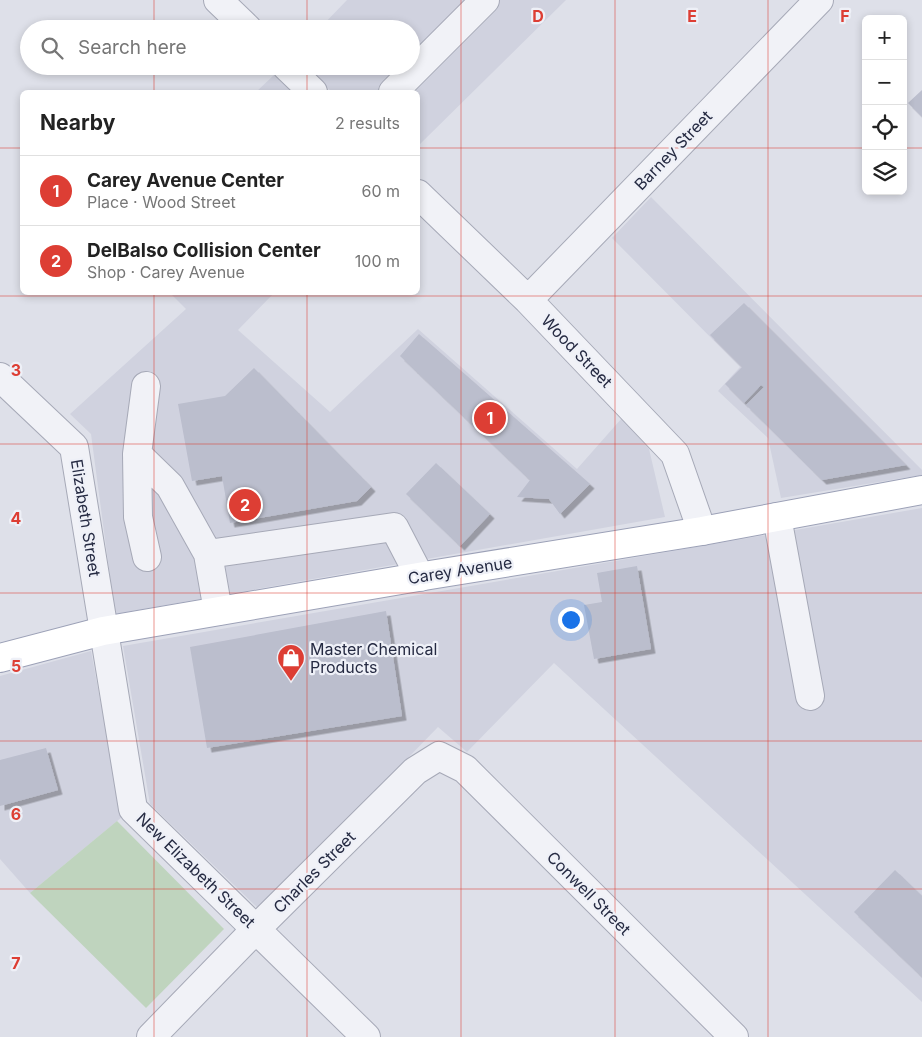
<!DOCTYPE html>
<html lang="en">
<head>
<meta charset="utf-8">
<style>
	body { margin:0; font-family:Inter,sans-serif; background:#f6f6f6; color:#222 }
	.controls { position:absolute; right:15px; top:15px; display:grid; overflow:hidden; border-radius:8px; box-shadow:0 2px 8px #0003 }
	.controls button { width:45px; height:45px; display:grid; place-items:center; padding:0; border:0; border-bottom:1px solid #e0e0e0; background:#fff; color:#222; font:25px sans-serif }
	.you { position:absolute; left:570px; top:619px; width:18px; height:18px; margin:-12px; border:4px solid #fff; border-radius:50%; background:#1a73e8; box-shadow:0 0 0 8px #1a73e833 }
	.badge { display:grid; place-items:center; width:32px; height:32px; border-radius:50%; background:#dd3e34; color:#fff; font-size:16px; font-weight:700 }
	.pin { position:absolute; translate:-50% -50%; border:2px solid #fff; box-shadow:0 1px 5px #0006 }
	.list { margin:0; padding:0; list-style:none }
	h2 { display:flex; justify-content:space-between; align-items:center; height:65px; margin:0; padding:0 20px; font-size:21px }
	h2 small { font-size:16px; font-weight:400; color:#767676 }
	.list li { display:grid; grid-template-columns:32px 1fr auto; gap:15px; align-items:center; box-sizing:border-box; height:70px; padding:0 20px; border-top:1px solid #e0e0e0 }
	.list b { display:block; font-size:19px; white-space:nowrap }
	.list p { margin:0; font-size:16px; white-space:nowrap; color:#767676 }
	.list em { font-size:16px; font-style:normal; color:#767676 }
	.icon { flex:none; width:28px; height:28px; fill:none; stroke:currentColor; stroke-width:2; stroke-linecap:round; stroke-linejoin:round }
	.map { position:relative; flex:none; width:922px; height:1037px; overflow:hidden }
	.search { position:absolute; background:#fff; box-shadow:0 2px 8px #0003; left:20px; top:20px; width:400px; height:55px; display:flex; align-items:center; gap:12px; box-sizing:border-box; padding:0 18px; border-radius:28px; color:#767676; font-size:19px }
	.panel { position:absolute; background:#fff; box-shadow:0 2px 8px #0003; left:20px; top:90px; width:400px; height:205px; border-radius:8px }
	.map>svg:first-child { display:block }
	.built { fill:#d0d2df }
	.green { fill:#bfd4be }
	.building { fill:#bbbecd; filter:url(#shadow) }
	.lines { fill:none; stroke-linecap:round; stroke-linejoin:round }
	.minor-casing { stroke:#a6a9b7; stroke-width:30 }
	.major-casing { stroke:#9ca1b7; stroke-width:30 }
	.minor { stroke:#f1f2f7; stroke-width:28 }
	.major { stroke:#fff; stroke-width:28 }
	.grid { fill:none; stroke:#dd3e34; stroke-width:1; stroke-opacity:0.55 }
	.labels { text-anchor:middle; stroke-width:4.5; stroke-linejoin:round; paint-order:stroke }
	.street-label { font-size:16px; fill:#252a42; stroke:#eef0f7 }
	.poi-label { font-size:16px; fill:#252a42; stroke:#eef0f7; text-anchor:start }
	.grid-label { font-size:16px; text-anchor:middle; font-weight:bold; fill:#dd3e34; stroke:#eef0f7; stroke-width:4.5; stroke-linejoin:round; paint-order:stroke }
</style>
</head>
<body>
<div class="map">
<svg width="922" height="1037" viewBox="0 0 922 1037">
	<defs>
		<filter id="shadow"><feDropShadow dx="4.5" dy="4.5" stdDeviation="0" flood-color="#0004"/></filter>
	</defs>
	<rect width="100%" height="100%" fill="#dee0e9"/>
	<!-- built -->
	<path class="built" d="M 347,0 L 566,0 L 418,146 L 418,92 L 332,92 L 304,66 L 411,66 L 411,29 L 319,29 Z
		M 274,75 L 292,92 L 256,92 Z
		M 651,197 L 922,470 L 922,475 L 781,498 L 768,438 L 718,391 L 740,367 L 612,238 Z
		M 170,293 L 274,293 L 238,330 L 330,412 L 418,329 L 577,469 L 622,418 L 649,449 L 665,517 L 115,614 L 91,434 L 70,414 L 186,309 Z
		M 922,508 L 922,1002 L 554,663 L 467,752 L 438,727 L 260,910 L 150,804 L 123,646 Z
		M 91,651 L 122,817 L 30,893 L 0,859 L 0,676 Z"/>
	<!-- green -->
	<path class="green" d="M 117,821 L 224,929 L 146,1008 L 30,893 Z"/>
	<!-- building -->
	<path class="building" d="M 922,90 L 922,117 L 908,103 Z
		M 744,303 L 906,465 L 822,480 L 746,405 L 764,387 L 761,385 L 744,403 L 725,384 L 742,367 L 710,335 Z
		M 419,334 L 590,484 L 560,514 L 549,499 L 517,497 L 530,480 L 400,356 Z
		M 254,368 L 371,487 L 357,501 L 230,523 L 222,476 L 192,481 L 178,404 L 225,396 Z
		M 436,463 L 490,514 L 460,546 L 406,494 Z
		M 637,566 L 651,649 L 594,659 L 584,605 L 602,602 L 597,573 Z
		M 386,611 L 402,716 L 207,748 L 190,647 Z
		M 46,748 L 58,790 L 0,806 L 0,760 Z
		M 895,870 L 922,896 L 922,977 L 854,912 Z"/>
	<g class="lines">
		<defs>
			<path id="minor" d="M 218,0 L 248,29
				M 286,66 L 313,92
				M 393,92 L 485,0
				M 418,194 L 528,300 L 675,454 L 702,531
				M 528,300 L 819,0
				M 0,377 L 74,447 L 133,809 L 366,1037
				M 146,386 L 137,454 L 170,486 L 208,554 L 218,611
				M 137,454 L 138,517 L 147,557
				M 777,517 L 810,696
				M 208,554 L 394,527 L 420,577
				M 151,1037 L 256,929 L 415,771 L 439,756 L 465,769 L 734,1037"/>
			<path id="major" d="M 0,658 L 103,631 L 430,575 L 702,531 L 922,490"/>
		</defs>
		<!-- minor casing -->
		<use href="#minor" class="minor-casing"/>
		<!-- major casing -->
		<use href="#major" class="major-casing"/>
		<!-- minor -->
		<use href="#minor" class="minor"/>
		<!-- major -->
		<use href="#major" class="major"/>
	</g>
	<!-- grid -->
	<path class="grid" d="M 154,0 L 154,29M 307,0 L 307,29M 461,0 L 461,1037M 615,0 L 615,1037M 768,0 L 768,1037M 154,66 L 154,92M 307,66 L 307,92M 0,148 L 22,148M 418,148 L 866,148M 903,148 L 922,148M 154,292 L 154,1037M 307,292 L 307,1037M 0,296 L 922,296M 0,444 L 922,444M 0,593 L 922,593M 0,741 L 922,741M 0,889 L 922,889"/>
	<!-- icons -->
	<defs>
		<symbol id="shop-pin" viewBox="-11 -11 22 30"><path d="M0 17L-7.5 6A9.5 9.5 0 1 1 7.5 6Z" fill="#dd3e34" stroke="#eef0f7"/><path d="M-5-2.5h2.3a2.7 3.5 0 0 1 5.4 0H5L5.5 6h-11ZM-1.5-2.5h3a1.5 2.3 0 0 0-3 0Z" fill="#fff"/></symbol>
	</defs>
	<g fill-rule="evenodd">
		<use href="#shop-pin" x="275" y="642" width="32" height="43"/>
	</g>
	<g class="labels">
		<!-- street labels -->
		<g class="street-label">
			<text transform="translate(673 150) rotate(-46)" y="6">Barney Street</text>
			<text transform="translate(577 351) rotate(46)" y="6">Wood Street</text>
			<text transform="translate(86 518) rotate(81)" y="6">Elizabeth Street</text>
			<text transform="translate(460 570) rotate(-9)" y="6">Carey Avenue</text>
			<text transform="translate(196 870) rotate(44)" y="6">New Elizabeth Street</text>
			<text transform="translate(314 872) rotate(-45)" y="6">Charles Street</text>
			<text transform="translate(589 893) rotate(45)" y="6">Conwell Street</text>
		</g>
		<!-- poi labels -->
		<g class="poi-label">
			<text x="310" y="655">Master Chemical<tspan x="310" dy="18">Products</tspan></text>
		</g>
	</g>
	<g class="grid-label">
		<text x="538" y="22">D</text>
		<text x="692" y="22">E</text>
		<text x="845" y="22">F</text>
		<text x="16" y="376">3</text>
		<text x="16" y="524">4</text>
		<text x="16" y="672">5</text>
		<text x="16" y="820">6</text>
		<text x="16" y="969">7</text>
	</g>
</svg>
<div class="controls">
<button>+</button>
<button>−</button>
<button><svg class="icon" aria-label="locate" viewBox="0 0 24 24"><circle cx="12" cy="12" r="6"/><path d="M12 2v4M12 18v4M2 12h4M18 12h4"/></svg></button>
<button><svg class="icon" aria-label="layers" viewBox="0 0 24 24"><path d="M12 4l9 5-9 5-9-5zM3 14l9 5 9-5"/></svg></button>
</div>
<div class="you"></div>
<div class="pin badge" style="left:490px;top:418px">1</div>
<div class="pin badge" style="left:245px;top:505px">2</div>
<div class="search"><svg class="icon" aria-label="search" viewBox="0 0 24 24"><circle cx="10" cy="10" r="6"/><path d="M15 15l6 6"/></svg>Search here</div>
<section class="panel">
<h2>Nearby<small>2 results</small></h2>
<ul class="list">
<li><span class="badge">1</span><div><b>Carey Avenue Center</b><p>Place · Wood Street</p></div><em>60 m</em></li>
<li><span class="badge">2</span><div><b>DelBalso Collision Center</b><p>Shop · Carey Avenue</p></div><em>100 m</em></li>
</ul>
</section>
</div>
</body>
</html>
